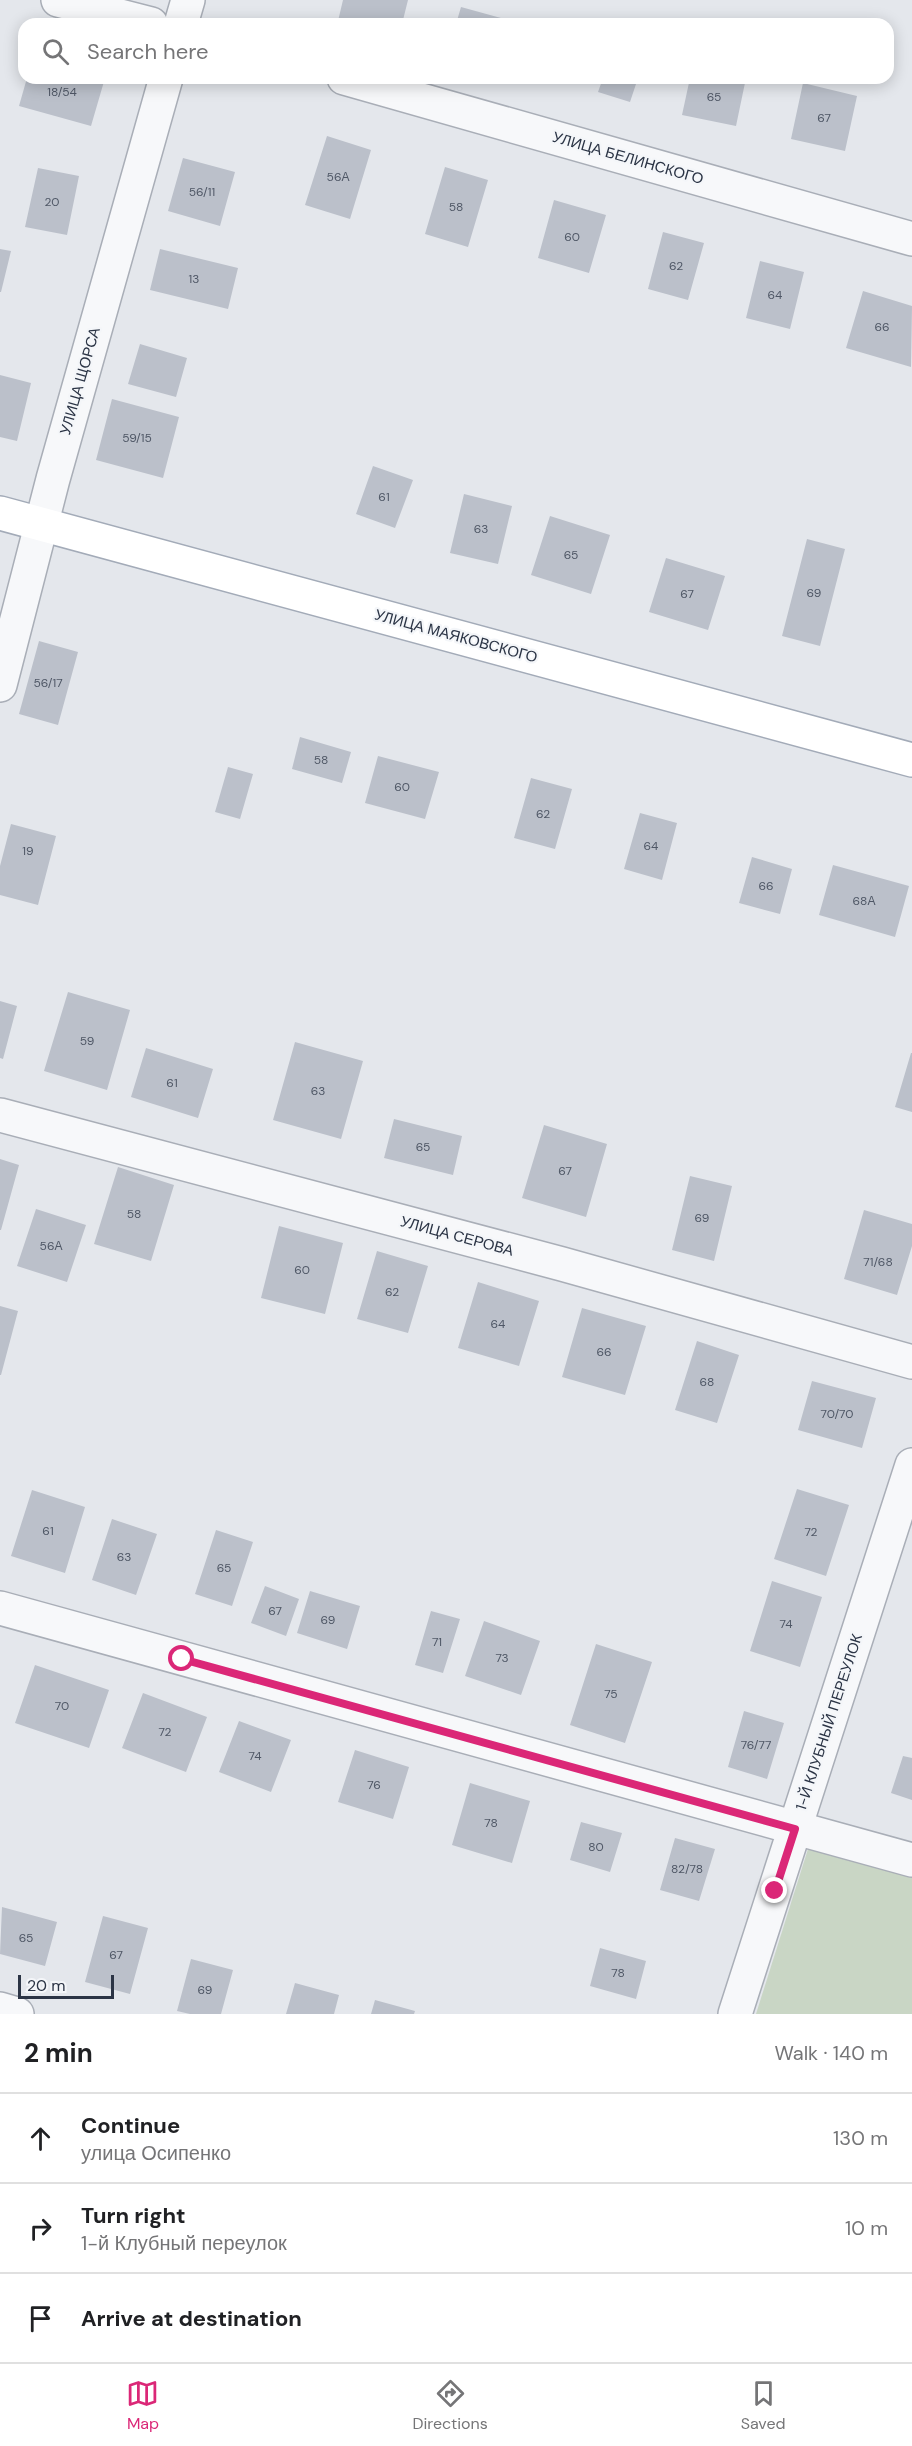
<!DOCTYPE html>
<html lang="en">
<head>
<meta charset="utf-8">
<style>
	body { margin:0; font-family:"DM Sans",sans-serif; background:#f6f6f6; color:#202124 }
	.scale { position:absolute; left:18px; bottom:15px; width:96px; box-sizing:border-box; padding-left:6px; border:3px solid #2b3445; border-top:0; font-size:16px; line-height:21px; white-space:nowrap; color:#2b3445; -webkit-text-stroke:4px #f4f6f9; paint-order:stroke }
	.stop { position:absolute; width:18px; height:18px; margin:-14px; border:4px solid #db2777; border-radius:50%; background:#fff }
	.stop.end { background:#db2777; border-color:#fff; box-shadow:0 2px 6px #0008 }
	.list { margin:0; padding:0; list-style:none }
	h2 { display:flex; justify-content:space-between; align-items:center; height:78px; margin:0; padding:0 24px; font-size:26px }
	h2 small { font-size:20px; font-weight:400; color:#757577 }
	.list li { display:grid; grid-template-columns:39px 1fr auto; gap:18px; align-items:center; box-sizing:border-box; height:90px; padding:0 24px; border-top:2px solid #e0e0e0 }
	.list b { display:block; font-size:22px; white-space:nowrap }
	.list p { margin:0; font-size:20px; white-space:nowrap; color:#757577 }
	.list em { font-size:20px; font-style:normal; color:#757577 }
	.icon { flex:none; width:33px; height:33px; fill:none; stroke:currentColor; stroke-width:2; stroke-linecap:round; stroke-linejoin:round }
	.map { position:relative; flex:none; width:912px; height:2014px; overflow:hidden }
	.search { position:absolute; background:#fff; box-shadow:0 3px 15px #0003; left:18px; right:18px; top:18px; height:66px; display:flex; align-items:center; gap:15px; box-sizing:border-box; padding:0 21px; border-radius:18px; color:#757577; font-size:22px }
	.sheet { height:348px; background:#fff }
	nav { display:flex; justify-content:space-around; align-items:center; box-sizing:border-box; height:84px; border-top:2px solid #e0e0e0; background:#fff; font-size:16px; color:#757577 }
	nav a { display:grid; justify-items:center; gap:3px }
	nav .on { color:#db2777 }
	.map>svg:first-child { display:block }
	.green { fill:#c9d6c5 }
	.building { fill:#bbc0ca }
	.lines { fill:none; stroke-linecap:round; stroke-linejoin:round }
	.minor-casing { stroke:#a9aeb7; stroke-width:36 }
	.major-casing { stroke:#a3abb8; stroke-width:36 }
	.minor { stroke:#f7f8fa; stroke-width:33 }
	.major { stroke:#fff; stroke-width:33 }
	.route { stroke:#db2777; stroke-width:8 }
	.labels { text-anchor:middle; stroke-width:4.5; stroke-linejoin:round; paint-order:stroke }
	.number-label { font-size:12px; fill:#4f5766 }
	.street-label { font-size:15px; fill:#2b3445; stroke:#f4f6f9 }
</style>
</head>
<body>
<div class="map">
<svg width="912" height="2014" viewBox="0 0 912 2014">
	<rect width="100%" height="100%" fill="#e4e7ec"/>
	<!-- green -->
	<path class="green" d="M 808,1849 L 912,1876 L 912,2014 L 756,2014 Z"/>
	<!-- building -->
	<path class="building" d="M 343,0 L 408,0 L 402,24 L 351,24 L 338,21 Z
		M 461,7 L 519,23 L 518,24 L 456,24 Z
		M 27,78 L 105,78 L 91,126 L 19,106 Z
		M 603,78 L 638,78 L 630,102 L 598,92 Z
		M 690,78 L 746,78 L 736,126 L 682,115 Z
		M 803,83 L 857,96 L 845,151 L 791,139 Z
		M 327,136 L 371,150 L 350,219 L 305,205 Z
		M 183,158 L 235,172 L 220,226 L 168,211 Z
		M 445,167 L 488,180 L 468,247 L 425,234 Z
		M 38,168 L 79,176 L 67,235 L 25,227 Z
		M 554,200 L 606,215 L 589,273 L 538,258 Z
		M 663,232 L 704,243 L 688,300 L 648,289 Z
		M 0,249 L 11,251 L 1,292 L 0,292 Z
		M 160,249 L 238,268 L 228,309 L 150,290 Z
		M 760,261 L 804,272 L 790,329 L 746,318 Z
		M 863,291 L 912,306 L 911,367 L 846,348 Z
		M 140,344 L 187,358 L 176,397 L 128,384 Z
		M 0,375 L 31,383 L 17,441 L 0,437 Z
		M 112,399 L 179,417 L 163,478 L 96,460 Z
		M 373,466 L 413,480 L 395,528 L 356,514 Z
		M 464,494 L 512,506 L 498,564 L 450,553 Z
		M 550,516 L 610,535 L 591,594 L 531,575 Z
		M 807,539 L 845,549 L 820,646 L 782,636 Z
		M 666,558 L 725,576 L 708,630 L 649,612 Z
		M 39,641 L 78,652 L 58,725 L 19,714 Z
		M 300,737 L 351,752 L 342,783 L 292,769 Z
		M 378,756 L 439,772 L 425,819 L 365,803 Z
		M 228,767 L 253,774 L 240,819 L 215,812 Z
		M 531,778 L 572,789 L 555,849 L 514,838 Z
		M 640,813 L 677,823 L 662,880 L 624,869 Z
		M 11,824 L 56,836 L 38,905 L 0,895 L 0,866 Z
		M 752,857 L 792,869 L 780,914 L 739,903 Z
		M 833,865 L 909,886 L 895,937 L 819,915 Z
		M 68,992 L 130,1010 L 107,1090 L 44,1071 Z
		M 0,1001 L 17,1006 L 3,1059 L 0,1058 Z
		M 295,1042 L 363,1061 L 341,1139 L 273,1120 Z
		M 146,1048 L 213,1069 L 198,1118 L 131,1097 Z
		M 911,1053 L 912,1053 L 912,1112 L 895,1107 Z
		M 394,1119 L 462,1136 L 453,1175 L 384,1158 Z
		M 544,1125 L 607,1144 L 586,1217 L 522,1198 Z
		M 0,1159 L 19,1165 L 1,1230 L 0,1230 Z
		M 118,1167 L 174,1185 L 151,1261 L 94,1244 Z
		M 690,1176 L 732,1186 L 714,1261 L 672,1250 Z
		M 36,1209 L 86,1225 L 67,1282 L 17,1266 Z
		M 864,1210 L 912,1224 L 912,1246 L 897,1295 L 844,1279 Z
		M 279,1226 L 343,1243 L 325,1314 L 261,1298 Z
		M 377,1251 L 428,1266 L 408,1333 L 357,1319 Z
		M 478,1282 L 539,1301 L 519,1366 L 458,1348 Z
		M 0,1306 L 18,1311 L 1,1375 L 0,1375 Z
		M 582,1308 L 646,1326 L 625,1395 L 562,1377 Z
		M 697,1341 L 739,1355 L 717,1423 L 675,1410 Z
		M 812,1381 L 876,1398 L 862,1448 L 798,1430 Z
		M 797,1489 L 849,1505 L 826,1576 L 774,1559 Z
		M 32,1490 L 85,1507 L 65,1573 L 11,1556 Z
		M 112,1519 L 157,1534 L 136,1595 L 92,1580 Z
		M 216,1530 L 253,1542 L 232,1606 L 195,1594 Z
		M 772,1581 L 822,1597 L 800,1667 L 750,1651 Z
		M 265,1586 L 299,1599 L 286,1636 L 251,1623 Z
		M 310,1591 L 360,1606 L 347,1649 L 297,1633 Z
		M 431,1611 L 460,1619 L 443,1673 L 415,1665 Z
		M 484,1621 L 540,1641 L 521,1695 L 465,1676 Z
		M 596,1644 L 652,1662 L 625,1743 L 570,1725 Z
		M 35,1665 L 109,1690 L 89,1748 L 15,1723 Z
		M 143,1693 L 207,1717 L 186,1772 L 122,1748 Z
		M 744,1711 L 784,1723 L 767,1779 L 728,1767 Z
		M 239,1721 L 291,1740 L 271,1792 L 219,1772 Z
		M 355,1750 L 409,1767 L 393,1819 L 338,1802 Z
		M 903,1756 L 912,1758 L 912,1800 L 891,1793 Z
		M 470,1783 L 530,1801 L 512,1863 L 452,1845 Z
		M 581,1822 L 622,1833 L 610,1872 L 570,1860 Z
		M 675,1838 L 715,1849 L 699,1901 L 660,1890 Z
		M 2,1907 L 57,1922 L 45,1966 L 0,1954 Z
		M 103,1916 L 148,1928 L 130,1994 L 85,1982 Z
		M 600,1948 L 646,1961 L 636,1999 L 590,1986 Z
		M 191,1959 L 233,1970 L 221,2014 L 190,2014 L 177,2011 Z
		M 295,1983 L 339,1995 L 334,2014 L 286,2014 Z
		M 375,2000 L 415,2011 L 414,2014 L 371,2014 Z"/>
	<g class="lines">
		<defs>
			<path id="minor" d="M 58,0 L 151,24
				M 181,24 L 188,0
				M 344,78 L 912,239
				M 0,685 L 53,479 L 166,78
				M 0,1115 L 562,1264 L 912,1362
				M 0,1608 L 912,1860
				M 0,2009 L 17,2014
				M 735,2014 L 912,1465"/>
			<path id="major" d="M 0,513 L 912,760"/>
		</defs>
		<!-- minor casing -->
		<use href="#minor" class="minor-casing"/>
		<!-- major casing -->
		<use href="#major" class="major-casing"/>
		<!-- minor -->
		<use href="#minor" class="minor"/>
		<!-- major -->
		<use href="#major" class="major"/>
	</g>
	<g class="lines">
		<!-- route -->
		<path class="route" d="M 182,1659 L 795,1829 L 775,1891"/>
	</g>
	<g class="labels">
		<!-- number labels -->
		<g class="number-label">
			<text x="62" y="96">18/54</text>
			<text x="714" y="101">65</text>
			<text x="824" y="122">67</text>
			<text x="338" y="181">56А</text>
			<text x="202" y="196">56/11</text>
			<text x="52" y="206">20</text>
			<text x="456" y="211">58</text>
			<text x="572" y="241">60</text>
			<text x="676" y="270">62</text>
			<text x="194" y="283">13</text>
			<text x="775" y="299">64</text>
			<text x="882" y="331">66</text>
			<text x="137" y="442">59/15</text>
			<text x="384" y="501">61</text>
			<text x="481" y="533">63</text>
			<text x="571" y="559">65</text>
			<text x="814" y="597">69</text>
			<text x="687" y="598">67</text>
			<text x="48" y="687">56/17</text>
			<text x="321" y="764">58</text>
			<text x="402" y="791">60</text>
			<text x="543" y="818">62</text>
			<text x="651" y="850">64</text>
			<text x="28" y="855">19</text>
			<text x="766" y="890">66</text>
			<text x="864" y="905">68А</text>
			<text x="87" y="1045">59</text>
			<text x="172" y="1087">61</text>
			<text x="318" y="1095">63</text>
			<text x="423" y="1151">65</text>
			<text x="565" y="1175">67</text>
			<text x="134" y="1218">58</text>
			<text x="702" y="1222">69</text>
			<text x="51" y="1250">56А</text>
			<text x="878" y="1266">71/68</text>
			<text x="302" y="1274">60</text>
			<text x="392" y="1296">62</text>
			<text x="498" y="1328">64</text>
			<text x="604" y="1356">66</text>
			<text x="707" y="1386">68</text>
			<text x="837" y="1418">70/70</text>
			<text x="48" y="1535">61</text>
			<text x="811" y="1536">72</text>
			<text x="124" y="1561">63</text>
			<text x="224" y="1572">65</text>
			<text x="275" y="1615">67</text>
			<text x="328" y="1624">69</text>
			<text x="786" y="1628">74</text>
			<text x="437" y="1646">71</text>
			<text x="502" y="1662">73</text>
			<text x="611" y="1698">75</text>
			<text x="62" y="1710">70</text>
			<text x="165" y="1736">72</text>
			<text x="756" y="1749">76/77</text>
			<text x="255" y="1760">74</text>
			<text x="374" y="1789">76</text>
			<text x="491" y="1827">78</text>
			<text x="596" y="1851">80</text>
			<text x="687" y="1873">82/78</text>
			<text x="26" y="1942">65</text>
			<text x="116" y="1959">67</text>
			<text x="618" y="1977">78</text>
			<text x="205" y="1994">69</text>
		</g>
		<!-- street labels -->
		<g class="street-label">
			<text transform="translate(628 158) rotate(16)" y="5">УЛИЦА БЕЛИНСКОГО</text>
			<text transform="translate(80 381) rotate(-74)" y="5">УЛИЦА ЩОРСА</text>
			<text transform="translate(456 636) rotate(15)" y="5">УЛИЦА МАЯКОВСКОГО</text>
			<text transform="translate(457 1236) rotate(15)" y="5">УЛИЦА СЕРОВА</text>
			<text transform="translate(829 1722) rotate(-72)" y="5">1-Й КЛУБНЫЙ ПЕРЕУЛОК</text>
		</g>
	</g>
</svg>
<div class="scale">20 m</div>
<div class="stop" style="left:182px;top:1659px"></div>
<div class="stop end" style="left:775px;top:1891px"></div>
<div class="search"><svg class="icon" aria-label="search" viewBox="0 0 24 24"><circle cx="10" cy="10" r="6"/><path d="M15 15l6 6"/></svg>Search here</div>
</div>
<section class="sheet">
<h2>2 min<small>Walk · 140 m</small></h2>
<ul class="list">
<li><svg class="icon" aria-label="ahead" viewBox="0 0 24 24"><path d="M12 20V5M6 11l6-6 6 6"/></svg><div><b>Continue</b><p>улица Осипенко</p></div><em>130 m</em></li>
<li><svg class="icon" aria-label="right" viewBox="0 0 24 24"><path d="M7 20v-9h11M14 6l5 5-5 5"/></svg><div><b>Turn right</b><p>1-й Клубный переулок</p></div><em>10 m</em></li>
<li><svg class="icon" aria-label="arrive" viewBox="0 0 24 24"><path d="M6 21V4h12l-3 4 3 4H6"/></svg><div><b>Arrive at destination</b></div></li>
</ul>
</section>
<nav>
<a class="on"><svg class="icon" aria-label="map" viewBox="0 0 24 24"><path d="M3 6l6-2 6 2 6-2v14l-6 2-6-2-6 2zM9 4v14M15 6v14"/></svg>Map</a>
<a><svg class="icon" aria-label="directions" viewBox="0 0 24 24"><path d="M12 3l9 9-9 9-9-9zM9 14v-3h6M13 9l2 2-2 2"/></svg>Directions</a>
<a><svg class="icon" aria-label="saved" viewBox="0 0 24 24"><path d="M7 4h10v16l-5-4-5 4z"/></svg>Saved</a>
</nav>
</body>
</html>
